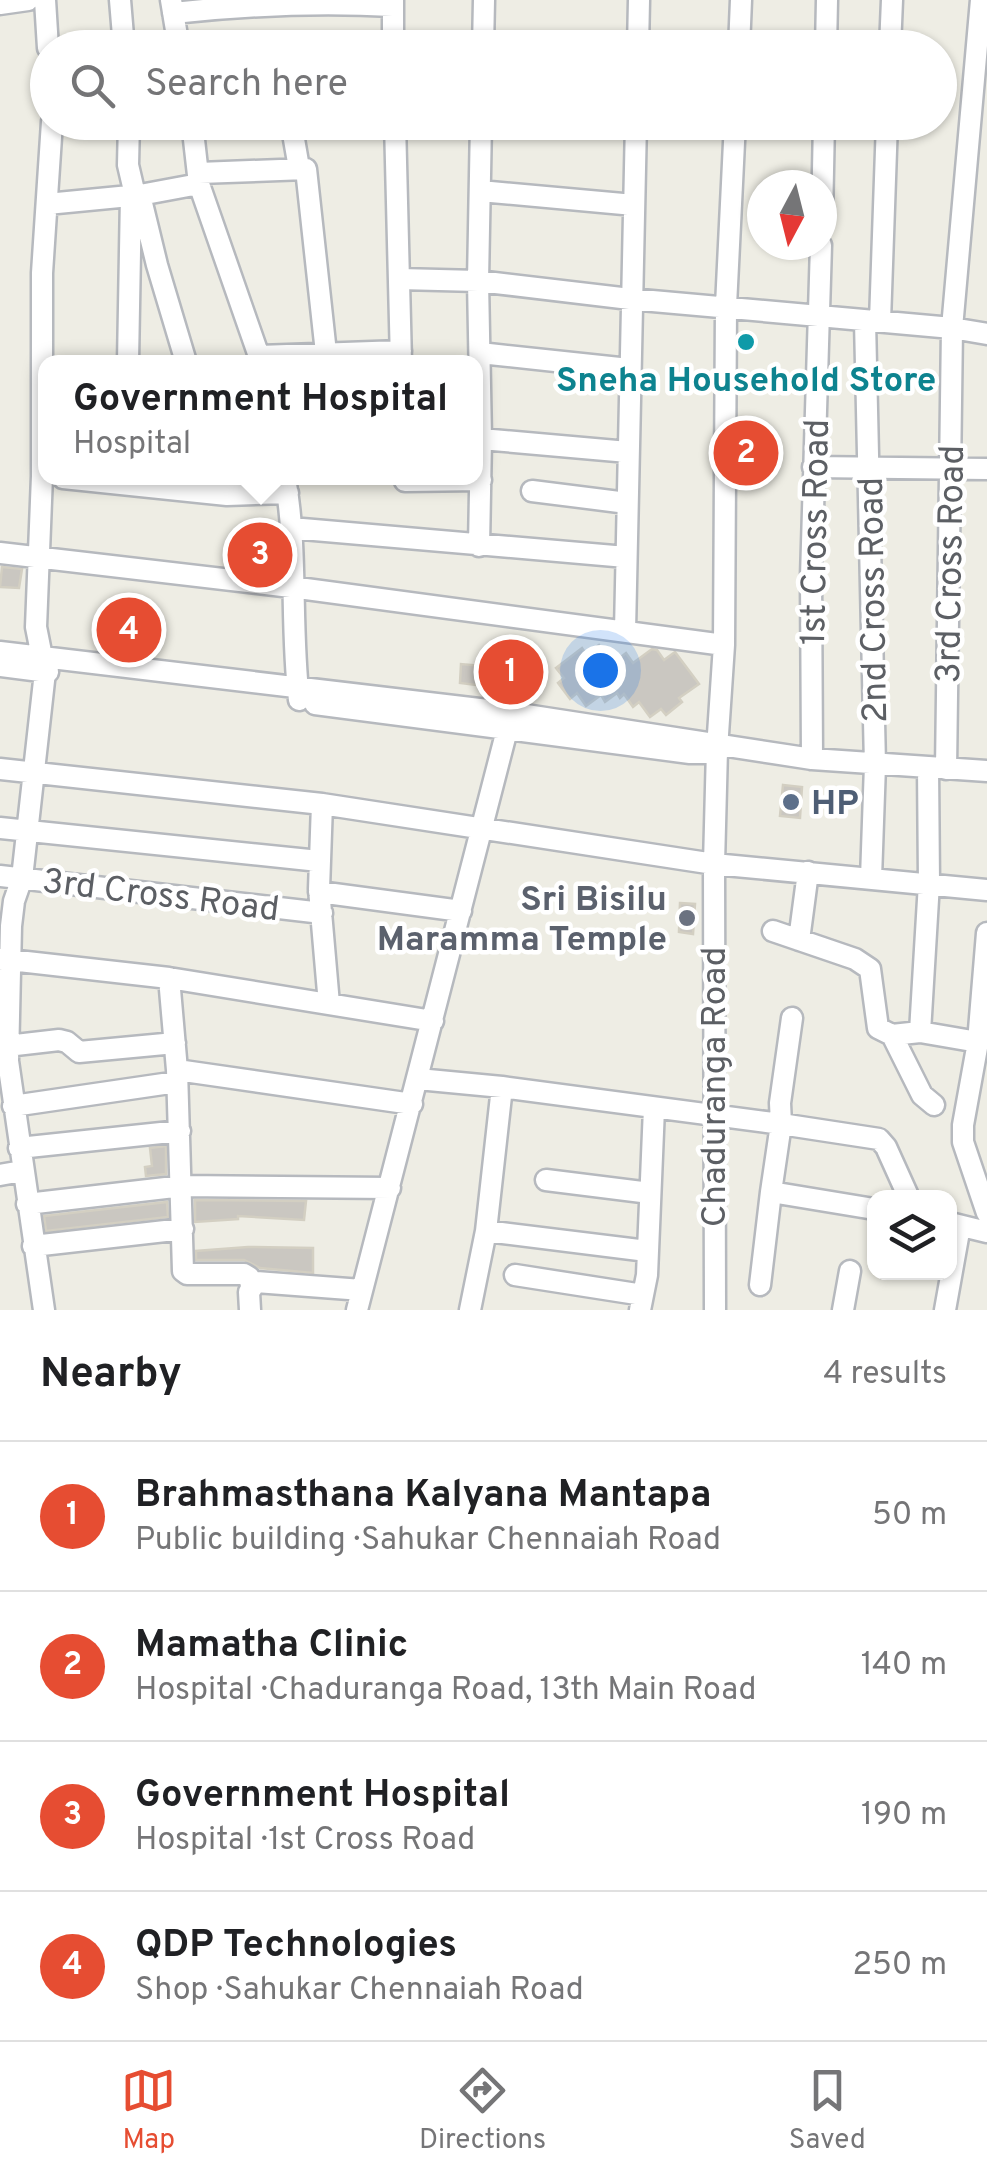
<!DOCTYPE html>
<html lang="en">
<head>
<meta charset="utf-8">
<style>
	body { margin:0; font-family:Overpass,sans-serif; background:#f2f2f2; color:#202124 }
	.controls { position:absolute; right:30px; bottom:30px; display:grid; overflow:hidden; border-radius:20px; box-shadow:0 2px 8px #0004 }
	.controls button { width:90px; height:90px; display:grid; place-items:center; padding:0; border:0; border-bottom:2px solid #e0e0e0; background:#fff; color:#202124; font:50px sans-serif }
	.compass { position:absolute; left:747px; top:170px; width:90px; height:90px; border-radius:50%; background:#fff; box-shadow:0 2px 8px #0004; rotate:187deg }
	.you { position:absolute; left:600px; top:670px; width:35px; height:35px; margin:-25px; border:8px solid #fff; border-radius:50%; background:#1a73e8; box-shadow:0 0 0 15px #1a73e833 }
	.badge { display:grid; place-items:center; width:65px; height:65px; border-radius:50%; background:#e64d32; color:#fff; font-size:32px; font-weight:700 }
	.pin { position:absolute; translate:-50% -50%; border:5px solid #fff; box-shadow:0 2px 10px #0006 }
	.popup { position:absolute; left:38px; top:355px; width:445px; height:130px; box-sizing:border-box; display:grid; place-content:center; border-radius:20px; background:#fff; filter:drop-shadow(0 2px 8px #0005); font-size:32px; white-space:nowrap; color:#757577 }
	.popup b { font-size:38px; color:#202124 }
	.popup::after { content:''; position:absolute; left:50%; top:100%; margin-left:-20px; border:20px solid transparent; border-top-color:#fff }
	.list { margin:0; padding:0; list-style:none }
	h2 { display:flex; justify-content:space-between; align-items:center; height:130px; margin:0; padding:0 40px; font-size:42px }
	h2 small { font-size:32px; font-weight:400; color:#757577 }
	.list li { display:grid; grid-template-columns:65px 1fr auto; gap:30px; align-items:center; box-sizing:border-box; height:150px; padding:0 40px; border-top:2px solid #e0e0e0 }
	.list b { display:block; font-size:38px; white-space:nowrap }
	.list p { margin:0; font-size:32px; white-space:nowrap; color:#757577 }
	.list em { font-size:32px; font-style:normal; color:#757577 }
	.icon { flex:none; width:55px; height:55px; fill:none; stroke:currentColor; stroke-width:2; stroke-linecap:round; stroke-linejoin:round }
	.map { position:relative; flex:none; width:987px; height:1310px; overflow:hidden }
	.search { position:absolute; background:#fff; box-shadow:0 2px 8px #0004; left:30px; right:30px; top:30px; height:110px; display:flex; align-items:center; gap:25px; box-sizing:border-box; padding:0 35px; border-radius:55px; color:#757577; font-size:38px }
	.sheet { height:730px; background:#fff }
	nav { display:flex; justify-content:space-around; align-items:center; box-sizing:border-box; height:140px; border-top:2px solid #e0e0e0; background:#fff; font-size:28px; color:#757577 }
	nav a { display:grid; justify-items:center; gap:5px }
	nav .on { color:#e64d32 }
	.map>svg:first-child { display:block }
	.building { fill:#cac7c1; stroke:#d3cfc2; stroke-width:2.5 }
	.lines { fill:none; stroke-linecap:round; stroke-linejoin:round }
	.minor-casing { stroke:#b6b9be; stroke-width:25 }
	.minor { stroke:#fff; stroke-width:20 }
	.culture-dot { fill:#0f9aa8; stroke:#fff; stroke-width:4 }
	.service-dot { fill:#5c6f8a; stroke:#fff; stroke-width:4 }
	.worship-dot { fill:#6b7280; stroke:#fff; stroke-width:4 }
	.labels { text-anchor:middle; stroke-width:9; stroke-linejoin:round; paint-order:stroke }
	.culture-label { font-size:35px; font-weight:bold; fill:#0d838f; stroke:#fff }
	.street-label { font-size:35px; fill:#5c5f64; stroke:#fff }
	.service-label { font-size:35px; font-weight:bold; fill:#4e5e75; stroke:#fff; text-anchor:start }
	.worship-label { font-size:35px; font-weight:bold; fill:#5b616d; stroke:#fff; text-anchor:end }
</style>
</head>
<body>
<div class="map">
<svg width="987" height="1310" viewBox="0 0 987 1310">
	<rect width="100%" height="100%" fill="#eeede4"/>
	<!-- building -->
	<path class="building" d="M 2,567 L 22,569 L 19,588 L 0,587 Z
		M 121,614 L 140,616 L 137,645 L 118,643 Z
		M 599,645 L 613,663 L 626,653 L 633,663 L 652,649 L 657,650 L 664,660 L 675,652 L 699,684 L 679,698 L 682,702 L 666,715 L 661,709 L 650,717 L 639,702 L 633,707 L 624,694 L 620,698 L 617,693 L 605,702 L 601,695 L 586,706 L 577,693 L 570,699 L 558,683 L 564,678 L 556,668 L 582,648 L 586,654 Z
		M 496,648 L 532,652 L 525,695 L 491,691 L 492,687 L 460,683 L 461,664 L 494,667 Z
		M 783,785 L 802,787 L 800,818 L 780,816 Z
		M 680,903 L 695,904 L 693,934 L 679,932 Z
		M 166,1146 L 166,1174 L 146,1176 L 145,1167 L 152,1166 L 150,1148 Z
		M 195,1200 L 306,1201 L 304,1220 L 238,1216 L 238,1219 L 195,1222 Z
		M 167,1202 L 168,1217 L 46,1231 L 44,1216 Z
		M 248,1247 L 313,1248 L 313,1273 L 260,1268 L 244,1260 L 196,1260 L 196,1251 Z"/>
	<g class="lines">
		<defs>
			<path id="minor" d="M 45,0 L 48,48
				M 120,0 L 124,48
				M 171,0 L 179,48
				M 393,0 L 393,48
				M 0,4 L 28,0
				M 173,13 C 247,5 318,2 393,6
				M 483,48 L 484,0
				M 638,48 L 639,0
				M 739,48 L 741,0
				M 826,48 L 827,0
				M 890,48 L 892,0
				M 129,122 L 128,165 L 135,195
				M 192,122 L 199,184 L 261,362
				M 291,122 L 299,168
				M 395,122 L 401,362
				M 199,173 L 306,169 L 327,362
				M 480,191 L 634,205
				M 140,195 L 157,265 L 186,362
				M 47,204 L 140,195 L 199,184
				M 822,218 L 824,122
				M 400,279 L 478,281 L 630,299 L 952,328 L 987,334
				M 865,321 L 875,765 L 871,878
				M 880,321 L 887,122
				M 480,353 L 629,369
				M 259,356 L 401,351
				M 128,362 L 131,196
				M 481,439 L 628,452
				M 813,467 L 987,469
				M 63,478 L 227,495 L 288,493
				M 285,478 C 298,550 290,626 299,700
				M 405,481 L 481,480
				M 532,491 L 627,503
				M 291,528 L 626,557
				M 479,546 L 481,439 L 478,281 L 481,122
				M 0,553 L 291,587 L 724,645
				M 625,631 L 636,122
				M 0,652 L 513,713 L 812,759 L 987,771
				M 0,666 L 48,672
				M 315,704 L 690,753 L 718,753
				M 812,759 L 811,577 L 821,245
				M 0,769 L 322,804 L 714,864 L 987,890
				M 946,769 L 952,328 L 981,0
				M 322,804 L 319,889 L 329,1004
				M 0,828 L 319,861
				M 0,876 L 322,913
				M 319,892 L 461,911
				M 773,931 L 855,959 L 870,969 L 878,1028 L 892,1035 L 920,1032 L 978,1042
				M 987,933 L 978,1042 L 963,1125 L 963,1142 L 987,1213
				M 799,940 L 808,872
				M 0,959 L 169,978 L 433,1021
				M 169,978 L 177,1070 L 412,1104
				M 792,1018 L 780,1103 L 781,1124 L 879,1139 L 886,1147 L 909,1198
				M 920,1032 L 929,883 L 928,767
				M 892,1035 L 922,1095 L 934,1105
				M 7,1046 L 59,1040 L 67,1042 L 79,1052 L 175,1043
				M 177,1070 L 183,1271 L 187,1274 L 244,1274 L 249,1277 L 251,1285
				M 418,1079 L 502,1087 L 781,1124 L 771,1192 L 874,1209
				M 13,1106 L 177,1082
				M 19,1148 L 180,1131
				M 0,1175 L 22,1171
				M 546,1180 L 650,1193
				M 27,1204 L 183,1186 L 390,1188
				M 950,1223 L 987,1232
				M 486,1231 L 647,1251
				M 33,1246 L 183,1229
				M 515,1275 L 643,1295
				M 760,1285 L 771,1192
				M 44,1310 L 8,1061 L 11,926 L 14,901 L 22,878 L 45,672 L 36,627 L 42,476 L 42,273 L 52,122
				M 250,1310 L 249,1292 L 256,1282 L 362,1290
				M 357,1310 L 508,726
				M 470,1310 L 486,1231 L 502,1087
				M 640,1310 L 647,1275 L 654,1108
				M 715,1310 L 714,864 L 717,749 L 724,645 L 726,306 L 735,122
				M 843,1310 L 850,1271
				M 945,1310 L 960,1226"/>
		</defs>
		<!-- minor casing -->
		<use href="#minor" class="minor-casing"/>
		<!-- minor -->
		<use href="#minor" class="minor"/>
	</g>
	<!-- markers -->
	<circle class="culture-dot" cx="746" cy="342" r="10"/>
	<circle class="service-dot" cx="791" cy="802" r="10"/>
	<circle class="worship-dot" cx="687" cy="918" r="10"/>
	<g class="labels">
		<!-- culture labels -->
		<g class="culture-label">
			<text x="746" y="391">Sneha Household Store</text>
		</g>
		<!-- street labels -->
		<g class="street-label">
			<text transform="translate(814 532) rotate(-89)" y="12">1st Cross Road</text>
			<text transform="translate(949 564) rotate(-89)" y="12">3rd Cross Road</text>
			<text transform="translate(872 600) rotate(-91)" y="12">2nd Cross Road</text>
			<text transform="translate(161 894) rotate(7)" y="12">3rd Cross Road</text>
			<text transform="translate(713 1087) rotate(-90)" y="12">Chaduranga Road</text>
		</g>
		<!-- service labels -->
		<g class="service-label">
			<text x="811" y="814">HP</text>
		</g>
		<!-- worship labels -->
		<g class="worship-label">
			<text x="667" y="910">Sri Bisilu<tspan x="667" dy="40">Maramma Temple</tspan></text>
		</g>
	</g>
</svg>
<div class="controls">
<button><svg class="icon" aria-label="layers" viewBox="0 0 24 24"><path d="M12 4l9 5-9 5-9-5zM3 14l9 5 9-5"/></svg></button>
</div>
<svg class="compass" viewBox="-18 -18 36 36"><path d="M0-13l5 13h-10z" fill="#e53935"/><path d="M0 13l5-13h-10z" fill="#757577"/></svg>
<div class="you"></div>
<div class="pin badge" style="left:511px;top:672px">1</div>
<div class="pin badge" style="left:746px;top:453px">2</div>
<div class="pin badge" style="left:260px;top:555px">3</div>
<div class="popup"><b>Government Hospital</b>Hospital</div>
<div class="pin badge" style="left:129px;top:630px">4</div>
<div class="search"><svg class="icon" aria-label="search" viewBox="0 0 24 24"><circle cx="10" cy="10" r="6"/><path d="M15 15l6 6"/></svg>Search here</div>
</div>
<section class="sheet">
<h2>Nearby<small>4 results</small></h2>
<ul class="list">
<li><span class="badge">1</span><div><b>Brahmasthana Kalyana Mantapa</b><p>Public building · Sahukar Chennaiah Road</p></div><em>50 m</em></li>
<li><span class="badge">2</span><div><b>Mamatha Clinic</b><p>Hospital · Chaduranga Road, 13th Main Road</p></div><em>140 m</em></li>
<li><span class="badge">3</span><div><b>Government Hospital</b><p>Hospital · 1st Cross Road</p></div><em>190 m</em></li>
<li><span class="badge">4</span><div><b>QDP Technologies</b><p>Shop · Sahukar Chennaiah Road</p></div><em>250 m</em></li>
</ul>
</section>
<nav>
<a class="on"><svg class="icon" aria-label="map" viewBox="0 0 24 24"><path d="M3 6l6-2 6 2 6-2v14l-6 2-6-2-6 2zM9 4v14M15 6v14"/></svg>Map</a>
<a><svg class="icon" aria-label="directions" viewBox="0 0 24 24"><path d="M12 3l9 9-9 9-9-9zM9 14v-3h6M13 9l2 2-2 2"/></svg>Directions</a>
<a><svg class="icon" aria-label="saved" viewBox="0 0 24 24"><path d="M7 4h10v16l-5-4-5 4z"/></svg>Saved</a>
</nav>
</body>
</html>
